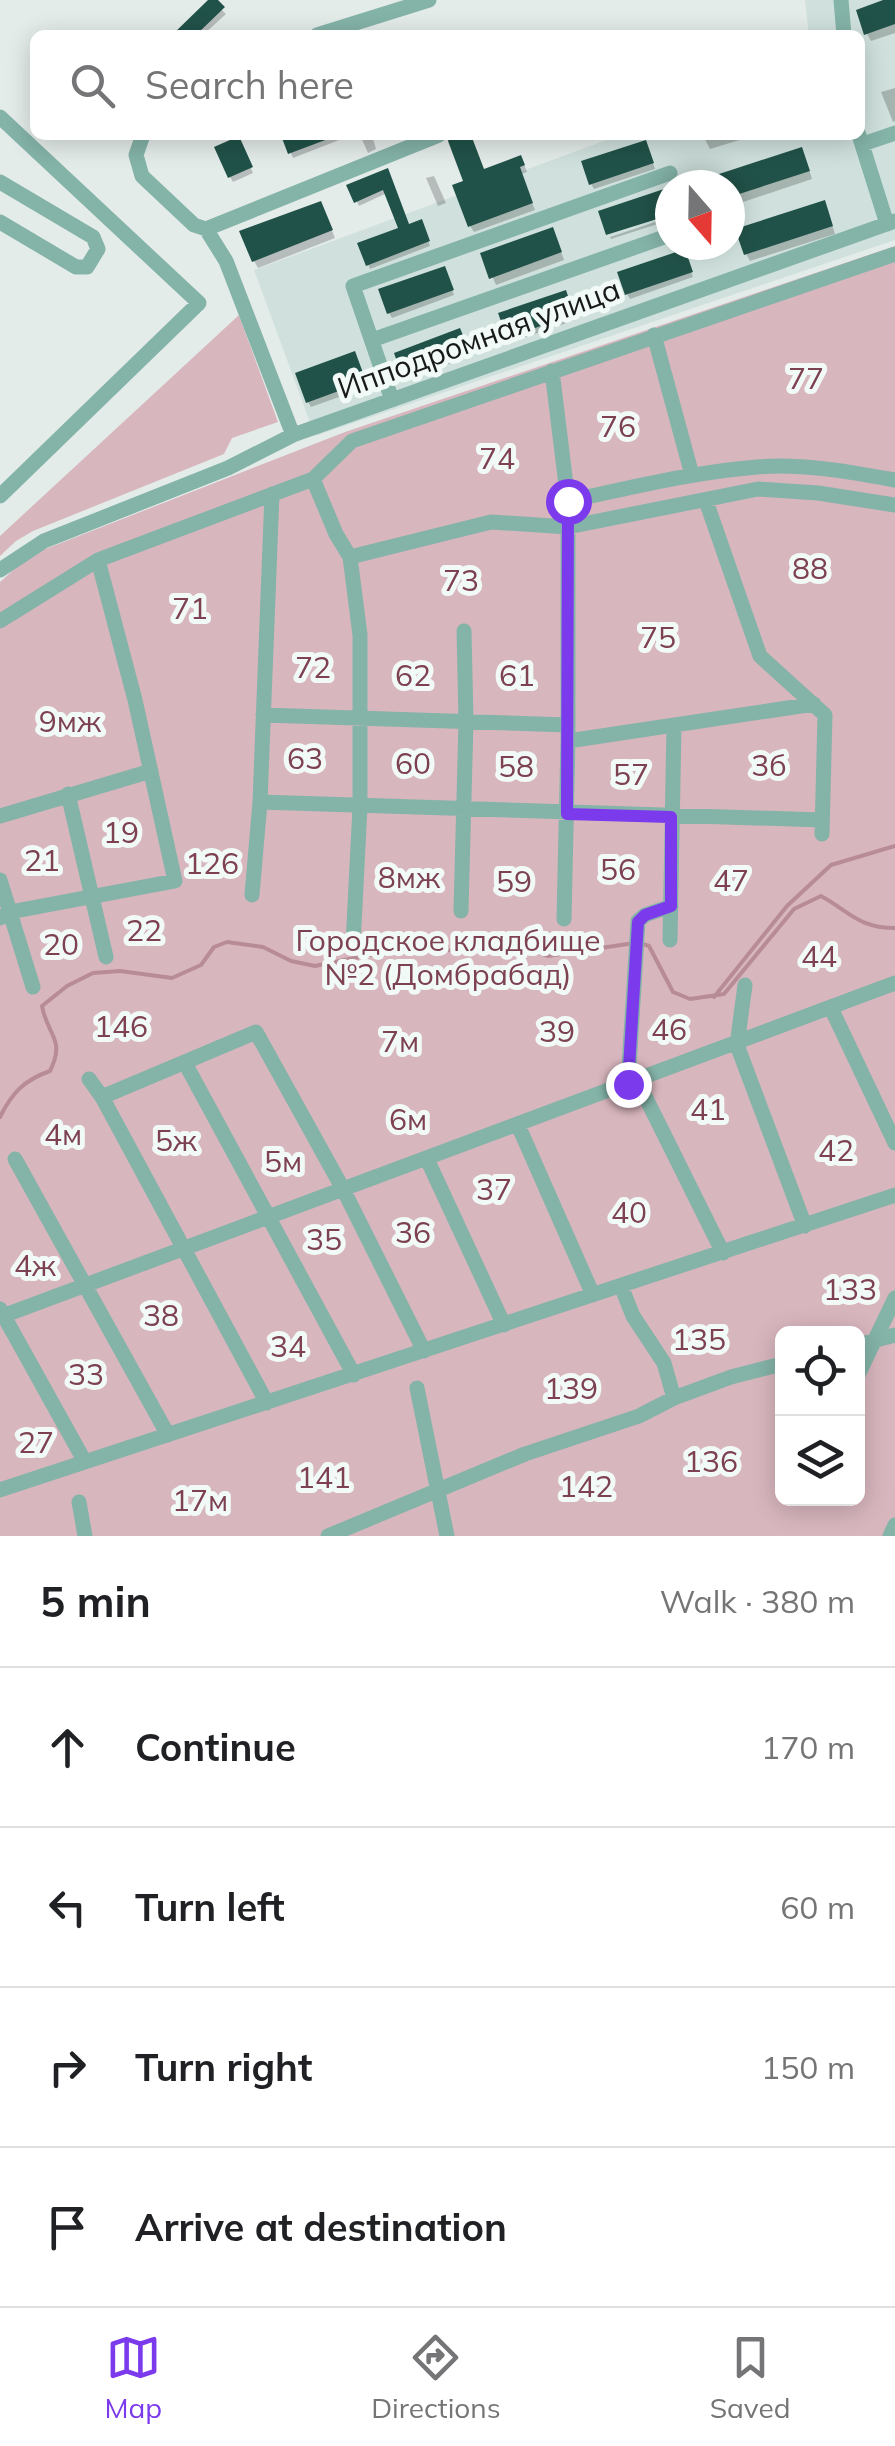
<!DOCTYPE html>
<html lang="en">
<head>
<meta charset="utf-8">
<style>
	body { margin:0; font-family:Mulish,sans-serif; background:#f6f6f6; color:#202124 }
	.controls { position:absolute; right:30px; bottom:30px; display:grid; overflow:hidden; border-radius:15px; box-shadow:0 5px 25px #0003 }
	.controls button { width:90px; height:90px; display:grid; place-items:center; padding:0; border:0; border-bottom:2px solid #e0e0e0; background:#fff; color:#202124; font:50px sans-serif }
	.compass { position:absolute; left:655px; top:170px; width:90px; height:90px; border-radius:50%; background:#fff; box-shadow:0 5px 25px #0003; rotate:160deg }
	.stop { position:absolute; width:30px; height:30px; margin:-22px; border:8px solid #7c3aed; border-radius:50%; background:#fff }
	.stop.end { background:#7c3aed; border-color:#fff; box-shadow:0 2px 10px #0008 }
	.list { margin:0; padding:0; list-style:none }
	h2 { display:flex; justify-content:space-between; align-items:center; height:130px; margin:0; padding:0 40px; font-size:42px }
	h2 small { font-size:32px; font-weight:400; color:#757577 }
	.list li { display:grid; grid-template-columns:65px 1fr auto; gap:30px; align-items:center; box-sizing:border-box; height:160px; padding:0 40px; border-top:2px solid #e0e0e0 }
	.list b { display:block; font-size:38px; white-space:nowrap }
	.list em { font-size:32px; font-style:normal; color:#757577 }
	.icon { flex:none; width:55px; height:55px; fill:none; stroke:currentColor; stroke-width:2; stroke-linecap:round; stroke-linejoin:round }
	.map { position:relative; flex:none; width:895px; height:1536px; overflow:hidden }
	.search { position:absolute; background:#fff; box-shadow:0 5px 25px #0003; left:30px; right:30px; top:30px; height:110px; display:flex; align-items:center; gap:25px; box-sizing:border-box; padding:0 35px; border-radius:15px; color:#757577; font-size:38px }
	.sheet { height:770px; background:#fff }
	nav { display:flex; justify-content:space-around; align-items:center; box-sizing:border-box; height:140px; border-top:2px solid #e0e0e0; background:#fff; font-size:28px; color:#757577 }
	nav a { display:grid; justify-items:center; gap:5px }
	nav .on { color:#7c3aed }
	.map>svg:first-child { display:block }
	.built { fill:#d0e1dd; fill-rule:evenodd }
	.green { fill:#d8b6be; fill-rule:evenodd }
	.shadow { fill:#0003 }
	.lines { fill:none; stroke-linecap:round; stroke-linejoin:round }
	.stream { stroke:#b88c96; stroke-width:4 }
	.building { fill:#215249 }
	.minor { stroke:#84b3a8; stroke-width:15 }
	.route { stroke:#7c3aed; stroke-width:12 }
	.labels { text-anchor:middle; stroke-width:10; stroke-linejoin:round; paint-order:stroke }
	.street-label { font-size:30px; fill:#171a19; stroke:#f1faf7 }
	.park-label { font-size:30px; fill:#7d4152; stroke:#f1faf7 }
</style>
</head>
<body>
<div class="map">
<svg width="895" height="1536" viewBox="0 0 895 1536">
	<rect width="100%" height="100%" fill="#e4ecea"/>
	<!-- built -->
	<path class="built" d="M 805,0 L 895,0 L 895,240 L 315,436 L 254,270 L 620,135 L 860,135 L 860,35 L 809,35 ZM 670,185 L 730,185 L 730,245 L 670,245 Z"/>
	<!-- green -->
	<path class="green" d="M 895,246 L 895,1536 L 0,1536 L 0,582 L 20,564 L 43,550 L 345,432 ZM 782,1334 L 858,1334 L 858,1498 L 782,1498 Z
		M 239,315 L 278,422 L 232,438 L 224,454 L 33,531 L 16,541 L 0,556 L 0,536 Z"/>
	<!-- shadow -->
	<path class="shadow" d="M 212,0 L 226,14 L 203,35 L 175,35 Z
		M 891,0 L 895,0 L 895,33 L 871,41 L 867,34 Z
		M 895,88 L 895,121 L 893,122 L 881,92 Z
		M 297,135 L 352,135 L 293,158 L 285,139 Z
		M 360,135 L 372,135 L 376,149 L 368,153 Z
		M 452,135 L 470,135 L 484,172 L 524,164 L 527,172 L 521,174 L 535,210 L 474,232 L 470,226 L 466,182 Z
		M 703,135 L 756,135 L 710,149 Z
		M 241,144 L 253,173 L 233,182 L 230,177 Z
		M 648,148 L 655,169 L 594,189 L 591,184 Z
		M 805,157 L 812,179 L 731,206 L 730,185 L 722,185 Z
		M 386,171 L 408,227 L 423,226 L 430,246 L 370,269 L 368,264 L 401,230 L 387,193 L 359,206 L 350,187 Z
		M 434,176 L 446,203 L 438,206 L 426,178 Z
		M 324,211 L 335,238 L 258,268 L 254,261 Z
		M 828,211 L 835,234 L 750,261 L 746,254 Z
		M 670,217 L 670,220 L 611,239 L 610,237 Z
		M 556,237 L 564,260 L 496,285 L 483,255 Z
		M 686,257 L 693,277 L 630,299 L 627,294 Z
		M 447,274 L 454,295 L 392,318 L 389,313 Z
		M 567,298 L 575,320 L 512,342 L 501,315 Z
		M 462,336 L 469,356 L 408,380 L 405,375 Z
		M 357,359 L 367,387 L 311,407 L 308,402 Z"/>
	<g class="lines">
		<!-- stream -->
		<path class="stream" d="M 643,944 L 649,946 L 673,992 L 690,999 L 724,994 L 794,909 L 821,896 C 850,912 859,928 895,928
			M 714,997 L 787,906 L 831,865 L 895,846
			M 0,1117 C 12,1093 24,1080 50,1071 C 66,1039 47,1035 42,1006 L 67,986 L 93,973 L 120,971 L 172,978 L 201,965 L 214,947 L 227,942 L 263,947 L 291,961 L 315,966 L 379,953 L 436,949 L 469,952 L 510,942 L 548,956 L 634,943"/>
	</g>
	<!-- building -->
	<path class="building" d="M 208,0 L 218,0 L 225,7 L 196,35 L 172,35 Z
		M 883,0 L 895,0 L 895,24 L 864,35 L 856,10 Z
		M 290,135 L 335,135 L 336,136 L 288,154 L 282,138 Z
		M 450,135 L 471,135 L 484,169 L 521,155 L 525,165 L 520,167 L 533,203 L 468,227 L 452,185 L 463,181 L 448,141 Z
		M 239,136 L 253,167 L 228,178 L 214,147 Z
		M 646,140 L 654,163 L 589,185 L 581,161 Z
		M 802,147 L 810,171 L 730,197 L 730,185 L 719,185 L 716,175 Z
		M 388,168 L 409,224 L 422,219 L 430,241 L 366,266 L 357,243 L 398,228 L 383,190 L 354,203 L 346,185 Z
		M 670,187 L 670,215 L 606,235 L 598,211 Z
		M 825,200 L 833,226 L 744,255 L 735,229 Z
		M 321,201 L 333,230 L 252,262 L 239,231 Z
		M 553,227 L 562,252 L 489,279 L 480,253 Z
		M 685,249 L 693,272 L 625,295 L 617,272 Z
		M 445,266 L 454,290 L 387,314 L 378,289 Z
		M 566,290 L 574,314 L 507,338 L 498,313 Z
		M 460,328 L 469,350 L 402,376 L 394,353 Z
		M 355,351 L 366,381 L 306,403 L 295,373 Z"/>
	<g class="lines">
		<!-- minor -->
		<path class="minor" d="M 841,0 L 844,35
			M 317,35 L 429,0
			M 0,117 L 199,303 L 0,496
			M 143,135 L 136,155 L 142,176 L 194,225 L 206,229 L 226,261 L 293,435
			M 859,135 L 887,224
			M 863,144 L 895,133
			M 0,182 L 93,237 L 98,249 L 87,267 L 76,267 L 0,222
			M 206,229 L 439,135
			M 654,335 L 692,475
			M 372,340 L 670,235
			M 552,371 L 568,501 L 568,741 L 564,919
			M 392,400 L 353,286 L 670,173
			M 313,479 L 336,534 L 350,557 L 360,635 L 360,807 L 353,945
			M 568,501 C 630,488 693,472 757,467 C 803,463 850,472 895,480
			M 706,501 L 760,656 L 825,715 L 822,834
			M 350,557 L 491,522 L 568,527 L 758,489 L 818,493 L 895,505
			M 0,570 L 44,541 L 228,468 L 293,435 L 895,221
			M 0,621 L 98,560 L 313,479 L 352,441 L 895,254
			M 263,715 L 568,725
			M 568,741 L 814,704
			M 68,794 L 106,957
			M 260,802 L 822,820
			M 0,816 L 151,771
			M 0,880 L 33,987
			M 252,895 L 260,802 L 272,494
			M 461,911 L 466,721 L 464,631
			M 0,918 L 10,912 L 175,881 L 135,700 L 98,560
			M 670,940 L 674,726
			M 745,985 L 737,1045 L 805,1226
			M 831,1008 L 895,1143
			M 185,1063 L 354,1375
			M 89,1079 L 102,1097 L 267,1403
			M 637,1080 L 723,1253
			M 628,1084 L 638,921 L 645,915 L 671,906
			M 102,1097 L 256,1032 L 343,1189 L 424,1351
			M 518,1125 L 593,1295
			M 15,1159 L 168,1435
			M 427,1159 L 504,1325
			M 621,1286 L 633,1316 L 664,1363 L 674,1398
			M 0,1309 L 85,1462
			M 0,1317 L 895,983
			M 858,1345 L 895,1335
			M 858,1375 L 895,1298
			M 417,1388 L 447,1536
			M 0,1490 L 895,1195
			M 79,1502 L 85,1536
			M 328,1536 L 525,1454 L 639,1416 L 674,1398 L 731,1377 L 782,1364
			M 890,1536 L 895,1525"/>
	</g>
	<g class="lines">
		<!-- route -->
		<path class="route" d="M 568,501 L 567,814 L 671,817 L 671,906 L 645,915 L 638,922 L 628,1084"/>
	</g>
	<g class="labels">
		<!-- street labels -->
		<g class="street-label">
			<text transform="translate(479 339) rotate(-20)" y="10">Ипподромная улица</text>
		</g>
		<!-- park labels -->
		<g class="park-label">
			<text x="806" y="389">77</text>
			<text x="618" y="437">76</text>
			<text x="497" y="469">74</text>
			<text x="810" y="579">88</text>
			<text x="461" y="591">73</text>
			<text x="190" y="619">71</text>
			<text x="658" y="648">75</text>
			<text x="313" y="678">72</text>
			<text x="413" y="686">62</text>
			<text x="517" y="686">61</text>
			<text x="70" y="732">9мж</text>
			<text x="305" y="769">63</text>
			<text x="413" y="774">60</text>
			<text x="769" y="776">3б</text>
			<text x="516" y="777">58</text>
			<text x="631" y="785">57</text>
			<text x="121" y="843">19</text>
			<text x="42" y="871">21</text>
			<text x="212" y="874">126</text>
			<text x="618" y="880">56</text>
			<text x="409" y="888">8мж</text>
			<text x="731" y="891">47</text>
			<text x="514" y="892">59</text>
			<text x="144" y="941">22</text>
			<text x="448" y="951">Городское кладбище<tspan x="448" dy="34">№2 (Домбрабад)</tspan></text>
			<text x="61" y="955">20</text>
			<text x="819" y="967">44</text>
			<text x="121" y="1037">146</text>
			<text x="669" y="1040">46</text>
			<text x="557" y="1042">39</text>
			<text x="400" y="1052">7м</text>
			<text x="708" y="1120">41</text>
			<text x="408" y="1130">6м</text>
			<text x="63" y="1145">4м</text>
			<text x="176" y="1151">5ж</text>
			<text x="836" y="1161">42</text>
			<text x="283" y="1172">5м</text>
			<text x="494" y="1200">37</text>
			<text x="629" y="1223">40</text>
			<text x="413" y="1243">36</text>
			<text x="324" y="1250">35</text>
			<text x="35" y="1276">4ж</text>
			<text x="850" y="1300">133</text>
			<text x="161" y="1326">38</text>
			<text x="699" y="1350">135</text>
			<text x="288" y="1357">34</text>
			<text x="86" y="1385">33</text>
			<text x="571" y="1399">139</text>
			<text x="36" y="1453">27</text>
			<text x="711" y="1472">136</text>
			<text x="324" y="1488">141</text>
			<text x="586" y="1497">142</text>
			<text x="200" y="1511">17м</text>
		</g>
	</g>
</svg>
<div class="controls">
<button><svg class="icon" aria-label="locate" viewBox="0 0 24 24"><circle cx="12" cy="12" r="6"/><path d="M12 2v4M12 18v4M2 12h4M18 12h4"/></svg></button>
<button><svg class="icon" aria-label="layers" viewBox="0 0 24 24"><path d="M12 4l9 5-9 5-9-5zM3 14l9 5 9-5"/></svg></button>
</div>
<svg class="compass" viewBox="-18 -18 36 36"><path d="M0-13l5 13h-10z" fill="#e53935"/><path d="M0 13l5-13h-10z" fill="#757577"/></svg>
<div class="stop" style="left:568px;top:501px"></div>
<div class="stop end" style="left:628px;top:1084px"></div>
<div class="search"><svg class="icon" aria-label="search" viewBox="0 0 24 24"><circle cx="10" cy="10" r="6"/><path d="M15 15l6 6"/></svg>Search here</div>
</div>
<section class="sheet">
<h2>5 min<small>Walk · 380 m</small></h2>
<ul class="list">
<li><svg class="icon" aria-label="ahead" viewBox="0 0 24 24"><path d="M12 20V5M6 11l6-6 6 6"/></svg><div><b>Continue</b></div><em>170 m</em></li>
<li><svg class="icon" aria-label="left" viewBox="0 0 24 24"><path d="M17 20v-9H6M10 6l-5 5 5 5"/></svg><div><b>Turn left</b></div><em>60 m</em></li>
<li><svg class="icon" aria-label="right" viewBox="0 0 24 24"><path d="M7 20v-9h11M14 6l5 5-5 5"/></svg><div><b>Turn right</b></div><em>150 m</em></li>
<li><svg class="icon" aria-label="arrive" viewBox="0 0 24 24"><path d="M6 21V4h12l-3 4 3 4H6"/></svg><div><b>Arrive at destination</b></div></li>
</ul>
</section>
<nav>
<a class="on"><svg class="icon" aria-label="map" viewBox="0 0 24 24"><path d="M3 6l6-2 6 2 6-2v14l-6 2-6-2-6 2zM9 4v14M15 6v14"/></svg>Map</a>
<a><svg class="icon" aria-label="directions" viewBox="0 0 24 24"><path d="M12 3l9 9-9 9-9-9zM9 14v-3h6M13 9l2 2-2 2"/></svg>Directions</a>
<a><svg class="icon" aria-label="saved" viewBox="0 0 24 24"><path d="M7 4h10v16l-5-4-5 4z"/></svg>Saved</a>
</nav>
</body>
</html>
